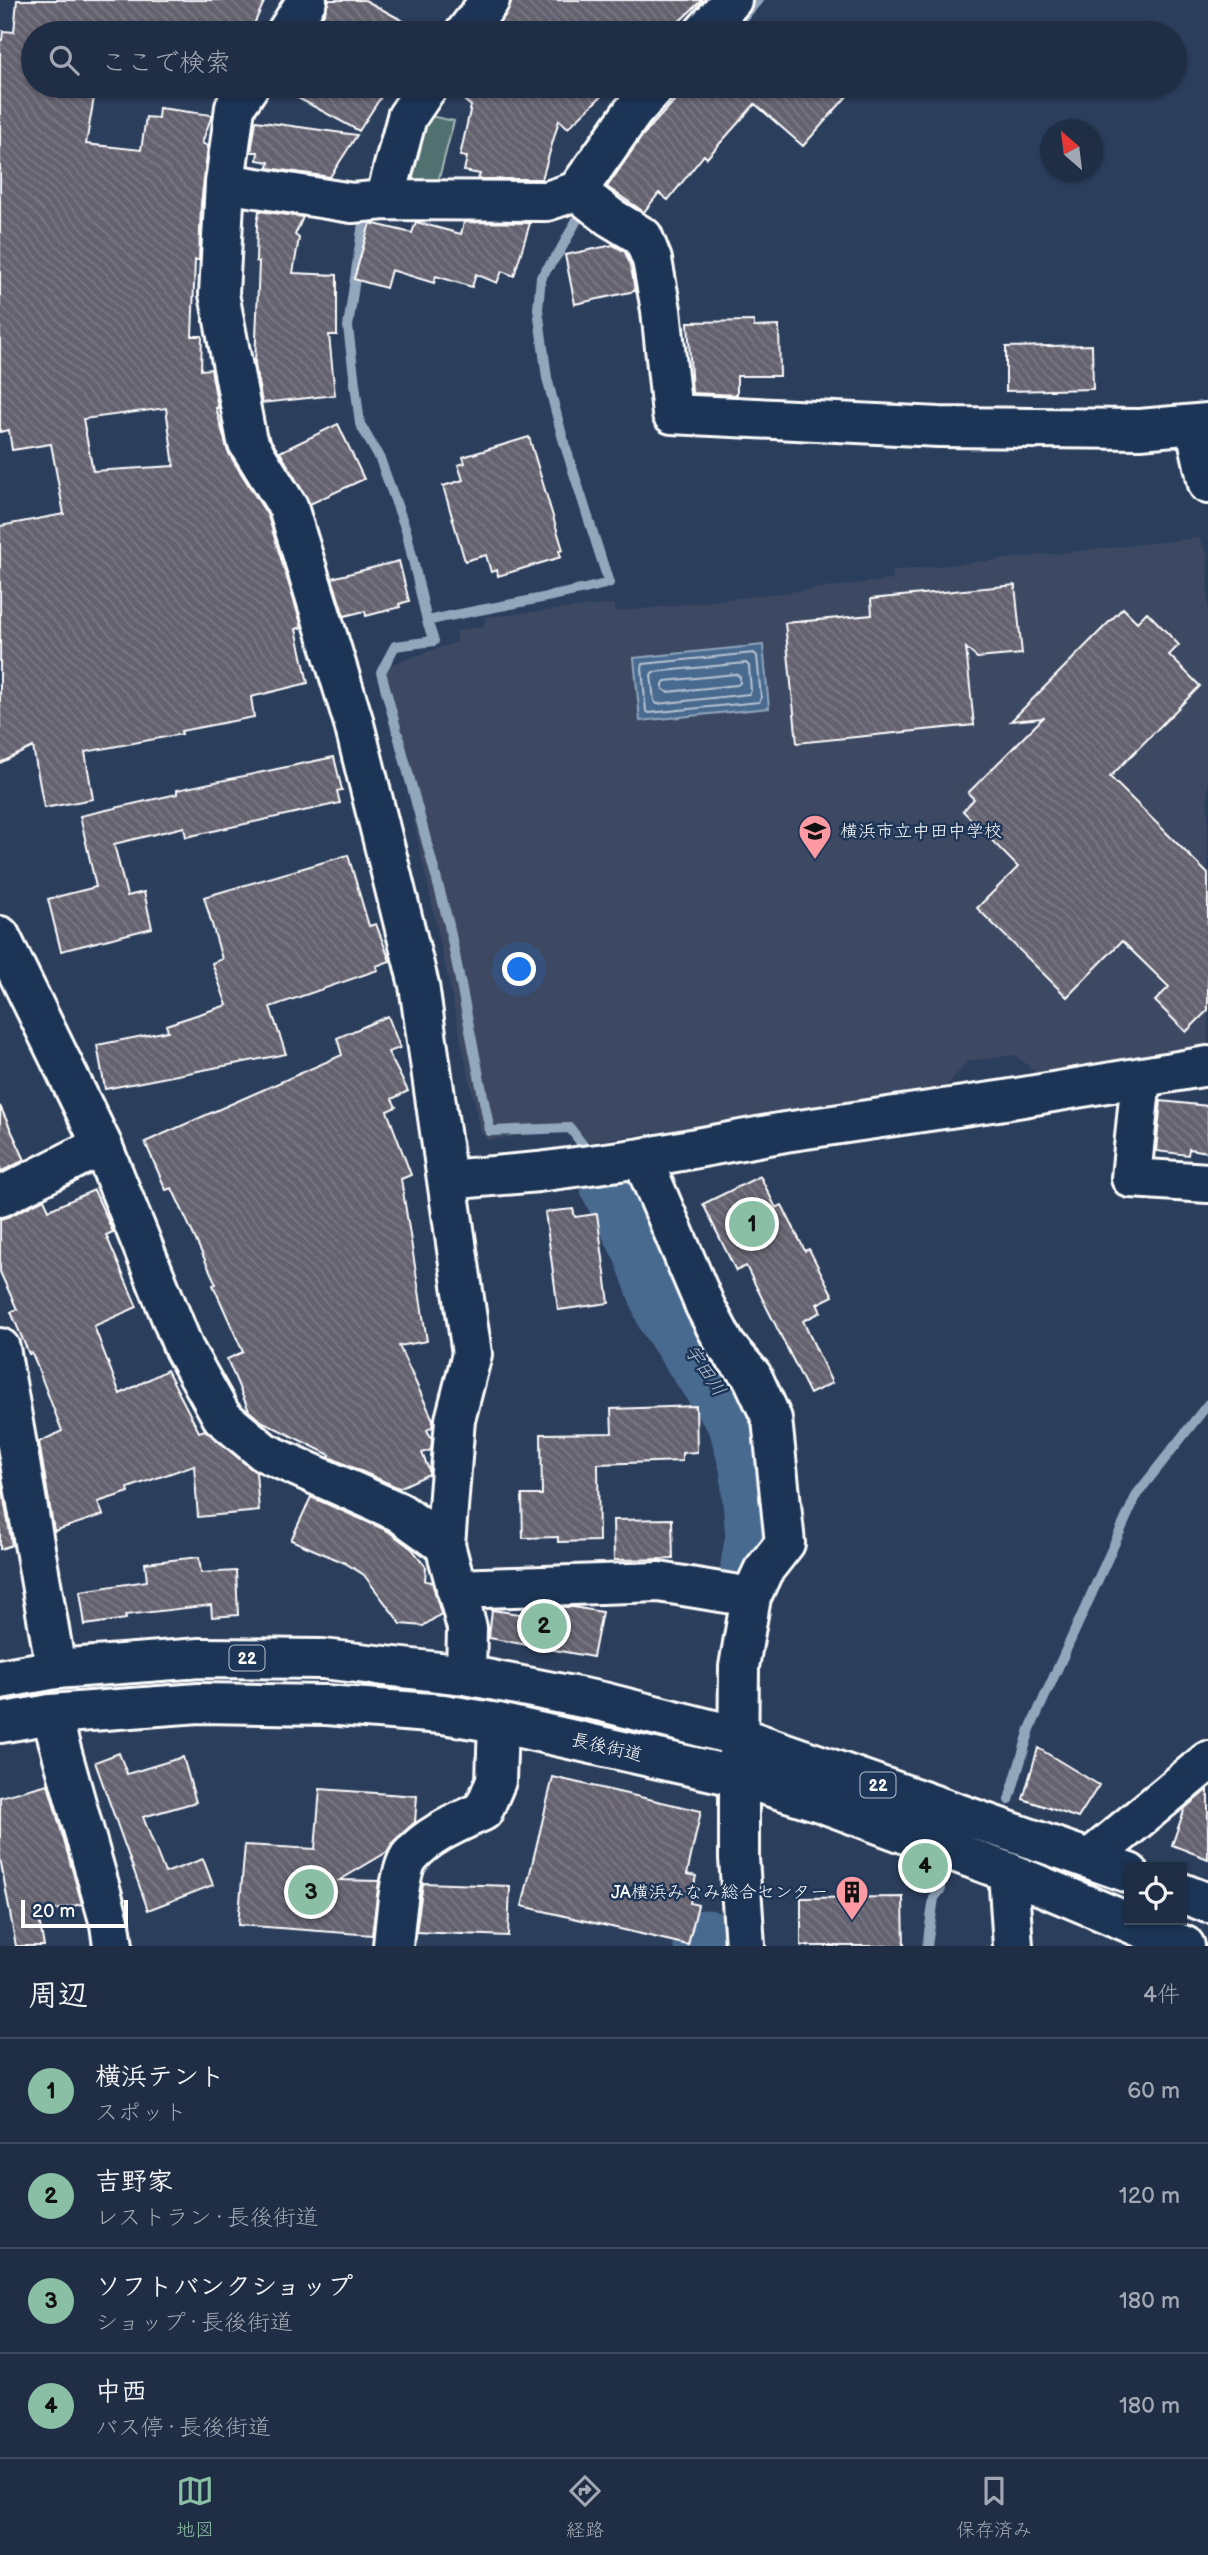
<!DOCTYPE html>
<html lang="ja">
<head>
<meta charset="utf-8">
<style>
	body { margin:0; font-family:"Balsamiq Sans","Klee One",sans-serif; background:#28364c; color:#f1f3f6 }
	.controls { position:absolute; right:21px; bottom:21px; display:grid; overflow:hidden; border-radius:0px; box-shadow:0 2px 5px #0004 }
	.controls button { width:63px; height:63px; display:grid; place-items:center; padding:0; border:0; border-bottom:2px solid #3d4a5e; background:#202e45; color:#f1f3f6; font:35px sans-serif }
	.compass { position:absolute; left:1040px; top:119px; width:63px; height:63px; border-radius:50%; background:#202e45; box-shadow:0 2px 5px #0004; rotate:332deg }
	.scale { position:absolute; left:21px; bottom:18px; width:107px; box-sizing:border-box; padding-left:7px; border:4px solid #fff; border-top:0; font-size:19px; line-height:24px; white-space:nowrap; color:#fff; -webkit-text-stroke:5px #1d3557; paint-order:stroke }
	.you { position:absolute; left:520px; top:970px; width:24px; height:24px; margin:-18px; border:5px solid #fff; border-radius:50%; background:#1a73e8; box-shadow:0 0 0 10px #1a73e833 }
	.badge { display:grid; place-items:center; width:46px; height:46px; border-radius:50%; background:#8abfa5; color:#111; font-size:23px; font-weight:700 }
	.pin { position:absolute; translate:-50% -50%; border:4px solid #fff; box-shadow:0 2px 7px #0006 }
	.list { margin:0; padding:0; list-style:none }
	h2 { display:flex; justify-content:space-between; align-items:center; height:91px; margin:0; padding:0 28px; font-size:30px }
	h2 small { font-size:23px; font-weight:400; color:#a2a8b3 }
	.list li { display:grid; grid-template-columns:46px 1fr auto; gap:21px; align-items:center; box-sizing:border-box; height:105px; padding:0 28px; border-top:2px solid #3d4a5e }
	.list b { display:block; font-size:26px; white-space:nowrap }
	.list p { margin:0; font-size:23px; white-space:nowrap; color:#a2a8b3 }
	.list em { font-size:23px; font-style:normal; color:#a2a8b3 }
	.icon { flex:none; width:38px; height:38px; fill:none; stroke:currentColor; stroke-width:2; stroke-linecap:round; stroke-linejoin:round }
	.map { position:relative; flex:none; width:1208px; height:1946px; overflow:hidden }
	.search { position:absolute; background:#202e45; box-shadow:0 2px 5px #0004; left:21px; right:21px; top:21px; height:77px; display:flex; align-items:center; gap:18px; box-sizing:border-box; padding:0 24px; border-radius:38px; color:#a2a8b3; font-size:26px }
	.sheet { height:511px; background:#202e45 }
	nav { display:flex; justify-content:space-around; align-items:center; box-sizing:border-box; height:98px; border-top:2px solid #3d4a5e; background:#202e45; font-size:19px; color:#a2a8b3 }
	nav a { display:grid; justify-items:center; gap:4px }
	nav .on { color:#8abfa5 }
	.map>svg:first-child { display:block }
	.built { fill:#3c4962 }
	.green { fill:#517070; stroke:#a8b8b8; stroke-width:2 }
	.water { fill:#496a8f; stroke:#92a6bc; stroke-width:2 }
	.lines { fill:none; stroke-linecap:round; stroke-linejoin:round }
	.shore { stroke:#b6c3d2; stroke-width:2 }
	.stream { stroke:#92a6bc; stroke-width:10 }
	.river { stroke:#496a8f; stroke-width:65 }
	.building { fill:url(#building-back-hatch); stroke:#fff; stroke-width:2; fill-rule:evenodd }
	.minor-casing { stroke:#fff; stroke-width:44 }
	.tertiary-casing { stroke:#fff; stroke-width:44 }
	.primary-casing { stroke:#fff; stroke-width:44 }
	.minor { stroke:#1d3557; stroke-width:38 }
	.tertiary { stroke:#1d3557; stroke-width:38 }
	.primary { stroke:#1d3557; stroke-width:38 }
	.labels { text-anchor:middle; stroke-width:5; stroke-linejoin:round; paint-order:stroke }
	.shield { fill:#1d3557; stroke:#bbc2cd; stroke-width:2 }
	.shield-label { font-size:16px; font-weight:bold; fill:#fff }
	.poi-label { font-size:18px; fill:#fff; stroke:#1d3557; text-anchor:start }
	.street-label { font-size:18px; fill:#fff; stroke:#1d3557 }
	.water-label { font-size:19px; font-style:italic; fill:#b6c3d2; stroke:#1d3557 }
</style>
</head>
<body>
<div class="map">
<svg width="1208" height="1946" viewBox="0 0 1208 1946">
	<defs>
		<pattern id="building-back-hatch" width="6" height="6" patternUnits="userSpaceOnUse" patternTransform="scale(1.75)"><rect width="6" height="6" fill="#65626f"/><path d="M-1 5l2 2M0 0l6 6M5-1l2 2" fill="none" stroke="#7c7a85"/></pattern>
	</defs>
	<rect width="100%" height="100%" fill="#2b3e5c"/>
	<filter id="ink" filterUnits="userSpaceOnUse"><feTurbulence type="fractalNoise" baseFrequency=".0143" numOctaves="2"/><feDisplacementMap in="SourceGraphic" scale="14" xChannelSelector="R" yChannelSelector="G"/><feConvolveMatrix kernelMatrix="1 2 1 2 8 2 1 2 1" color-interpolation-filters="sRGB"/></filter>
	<g filter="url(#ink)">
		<!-- built -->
		<path class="built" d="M 1199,538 L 1208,556 L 1208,1054 L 1046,1081 L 1015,1055 L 968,1061 L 944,1089 L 582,1143 L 570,1126 L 488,1141 L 481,1133 L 381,668 L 457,642 L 455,631 L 484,626 L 486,617 L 613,604 L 616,612 L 892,580 L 893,571 Z"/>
		<!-- green -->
		<path class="green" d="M 425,115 L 454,121 L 437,186 L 407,186 Z"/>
		<!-- water -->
		<path class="water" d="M 763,645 L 769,708 L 640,721 L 634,658 Z"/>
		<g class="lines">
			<!-- shore -->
			<path class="shore" d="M 754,653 L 757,656 L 761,698 L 759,702 L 649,713 L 646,711 L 642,668 L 643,664 Z
				M 746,663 L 749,666 L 751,691 L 749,694 L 657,704 L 654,701 L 651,675 L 653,672 Z
				M 736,674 L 740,677 L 740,683 L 737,685 L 667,692 L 663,689 L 663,684 L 665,681 Z"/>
			<!-- stream -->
			<path class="stream" d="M 730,32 L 758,0
				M 664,104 L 681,86
				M 365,209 L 348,327 L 360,424 L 380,459 L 406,530 L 427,621 L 434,641 L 395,646 L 381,672 L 449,925 L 490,1131 L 570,1128 L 591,1156
				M 427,621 C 487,607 549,599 609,583 L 563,439 L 547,378 L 538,309 L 541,277 L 560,251 L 585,205
				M 1009,1800 L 1030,1729 L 1137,1494 L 1208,1404
				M 927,1946 L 934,1898 L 941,1889"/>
			<!-- river -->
			<path class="river" d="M 613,1186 L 645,1249 L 669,1315 L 740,1421 L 752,1466 L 758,1537 L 753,1565
				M 706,1942 L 706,1946"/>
		</g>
		<!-- building -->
		<path class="building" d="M 17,0 L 265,0 L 250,33 L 33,33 L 33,86 L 96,86 L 86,144 L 141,150 L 146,117 L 158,118 L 159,108 L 212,115 L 202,143 L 208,146 L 201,204 L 199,260 L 195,260 L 192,336 L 202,336 L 201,370 L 211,369 L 218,408 L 216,408 L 228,452 L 268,516 L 302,627 L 296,629 L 308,683 L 251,697 L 254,717 L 181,731 L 182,734 L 85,752 L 93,799 L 44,808 L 33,747 L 0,763 L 0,526 L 64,514 L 51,444 L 12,450 L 9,430 L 0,432 L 0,40 L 2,40 L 3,31 L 14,32 ZM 166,408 L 174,466 L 93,471 L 83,419 Z
			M 329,0 L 365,0 L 418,29 L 416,33 L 312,33 L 325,12 Z
			M 512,0 L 702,0 L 667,33 L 492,33 L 507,13 Z
			M 276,86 L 388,86 L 359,131 Z
			M 456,86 L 612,86 L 568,128 L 559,120 L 542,179 L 478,179 L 480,174 L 464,171 L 467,157 L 460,156 L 471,106 L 452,90 Z
			M 688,86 L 856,86 L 803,146 L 755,104 L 707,158 L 704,155 L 668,200 L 659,193 L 644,212 L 607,187 L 643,135 Z
			M 256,121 L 357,135 L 330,177 L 268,168 L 269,162 L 257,160 L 258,152 L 251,152 Z
			M 259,211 L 303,217 L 295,235 L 299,238 L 293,273 L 337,275 L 337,335 L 329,335 L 335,395 L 262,403 L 255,364 L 259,262 L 256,261 L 257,224 Z
			M 416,222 L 461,234 L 464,222 L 530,223 L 514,276 L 502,271 L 497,283 L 476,274 L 472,287 L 436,276 L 434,283 L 391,270 L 386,288 L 354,279 L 370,223 L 412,233 Z
			M 613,245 L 625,252 L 631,266 L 635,291 L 575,304 L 565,255 Z
			M 754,321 L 754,327 L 779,326 L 780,376 L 737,376 L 737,395 L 692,393 L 688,322 Z
			M 1092,345 L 1093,389 L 1006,391 L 1006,347 Z
			M 338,424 L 364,479 L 310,504 L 280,452 Z
			M 529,437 L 563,550 L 559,551 L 561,557 L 498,576 L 497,570 L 491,572 L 486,555 L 465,561 L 443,486 L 463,480 L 458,465 L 465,463 L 463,457 Z
			M 399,561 L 409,601 L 399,604 L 400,607 L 366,616 L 365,611 L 344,616 L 332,578 Z
			M 1015,585 L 1022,654 L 977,658 L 966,648 L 974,725 L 797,743 L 785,623 L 872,615 L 871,599 Z
			M 1123,608 L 1137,622 L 1147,612 L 1179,645 L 1169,655 L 1200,686 L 1110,777 L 1208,874 L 1208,1010 L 1186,1032 L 1155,1001 L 1169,987 L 1122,941 L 1067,997 L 977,908 L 1018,867 L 963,811 L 974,799 L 968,793 L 1043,718 L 1011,721 Z
			M 334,757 L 342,790 L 337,791 L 340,803 L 186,837 L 184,827 L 114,844 L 127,896 L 144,892 L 152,928 L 61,951 L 48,899 L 96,887 L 80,816 L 177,794 L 177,790 Z
			M 348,855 L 369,926 L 376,924 L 390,961 L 376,966 L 378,970 L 270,1007 L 286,1054 L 105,1089 L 97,1045 L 168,1031 L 166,1025 L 227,1005 L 212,963 L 222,959 L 204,897 Z
			M 388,1016 L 400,1048 L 388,1052 L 408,1091 L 392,1099 L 396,1107 L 387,1111 L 411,1175 L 401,1179 L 427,1341 L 399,1346 L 433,1420 L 432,1427 L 427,1430 L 432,1439 L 431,1450 L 422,1453 L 429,1470 L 429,1474 L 399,1488 L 329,1457 L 330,1455 L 261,1421 L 249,1411 L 227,1359 L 243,1352 L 213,1285 L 216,1284 L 172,1188 L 166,1190 L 145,1142 L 342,1055 L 337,1038 Z
			M 1161,1101 L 1208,1106 L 1208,1152 L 1189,1149 L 1188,1155 L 1156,1151 Z
			M 0,1106 L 25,1160 L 0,1172 Z
			M 760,1176 L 776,1208 L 782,1205 L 805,1251 L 809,1249 L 833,1296 L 817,1304 L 821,1312 L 803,1321 L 832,1383 L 810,1394 L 746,1266 L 736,1271 L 703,1204 Z
			M 94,1190 L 113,1232 L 106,1235 L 137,1307 L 94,1326 L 120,1394 L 167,1370 L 199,1432 L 205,1430 L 256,1472 L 259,1511 L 198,1517 L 194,1465 L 128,1488 L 129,1492 L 98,1502 L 103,1515 L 54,1531 L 39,1442 L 62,1431 L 32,1353 L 29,1354 L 11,1312 L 17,1309 L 0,1272 L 0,1219 L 10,1216 L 44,1199 L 49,1210 Z
			M 573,1209 L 575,1217 L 597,1214 L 609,1303 L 558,1310 L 545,1212 Z
			M 696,1406 L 697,1452 L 682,1453 L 682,1461 L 598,1464 L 599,1541 L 558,1542 L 558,1537 L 523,1538 L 522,1495 L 542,1495 L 541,1434 L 612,1433 L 611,1409 Z
			M 0,1475 L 12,1545 L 0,1549 Z
			M 311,1497 L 388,1531 L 412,1549 L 426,1567 L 425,1581 L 432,1582 L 441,1614 L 423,1626 L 401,1624 L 364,1575 L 345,1563 L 291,1540 Z
			M 672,1519 L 673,1559 L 614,1560 L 613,1520 Z
			M 199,1557 L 201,1573 L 236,1571 L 238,1615 L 212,1617 L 211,1605 L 125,1615 L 126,1619 L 85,1625 L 80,1591 L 147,1581 L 145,1563 Z
			M 557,1607 L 573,1607 L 602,1612 L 593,1657 L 489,1638 L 492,1610 L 527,1615 L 529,1609 L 556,1614 Z
			M 1038,1748 L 1099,1785 L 1078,1818 L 1023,1799 Z
			M 119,1753 L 127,1774 L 183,1757 L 196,1802 L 143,1817 L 165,1873 L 203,1859 L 213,1885 L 148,1910 L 95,1762 Z
			M 553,1777 L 701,1811 L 687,1874 L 696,1876 L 690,1903 L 698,1905 L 688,1945 L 522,1906 Z
			M 48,1784 L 82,1904 L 38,1914 L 44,1946 L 16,1946 L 0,1858 L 0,1797 Z
			M 320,1789 L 417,1796 L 415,1822 L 394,1841 L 387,1852 L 340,1880 L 379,1881 L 372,1935 L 238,1925 L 245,1845 L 315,1849 Z
			M 1208,1789 L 1208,1859 L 1172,1845 L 1185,1808 Z
			M 423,1883 L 510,1886 L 508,1936 L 416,1932 Z
			M 903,1897 L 904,1946 L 801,1946 L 801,1898 Z"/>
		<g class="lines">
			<defs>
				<path id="minor" d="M 286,33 L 307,0
					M 465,33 L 490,0
					M 703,33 L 732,0
					M 249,86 L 235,107 L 225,183 L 219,294 L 247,441 L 288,507 L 353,720 L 419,985 L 472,1354 L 455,1420 L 445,1545 L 467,1628 L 466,1675
					M 225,183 L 352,203 L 385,200 L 547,201 L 577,191 L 610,217 L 643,237 L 652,260 L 661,310 L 672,414 L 939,427 L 1140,429 L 1208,423
					M 577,191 L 632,113 L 656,86
					M 385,200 L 407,117 L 428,86
					M 1195,424 L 1208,484
					M 0,936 L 102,1145 L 184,1349 L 222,1417 L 264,1452 L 399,1512 L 445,1545
					M 1141,1077 L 1131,1178 L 1208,1183
					M 642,1158 L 705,1306 L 726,1346 L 752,1376 L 772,1419 L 785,1543 L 763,1571 L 751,1597 L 739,1667 L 738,1768
					M 447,1180 L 538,1172 L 642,1158 L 785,1132 L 1005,1100 L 1208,1066
					M 0,1197 L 102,1145
					M 0,1348 L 56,1669
					M 456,1589 L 659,1582 L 751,1597
					M 51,1714 L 110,1924 L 113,1946
					M 1091,1858 L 1208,1761
					M 1008,1872 L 1013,1946
					M 393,1946 C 395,1927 399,1869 410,1856 C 429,1834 457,1823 483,1811 L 496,1781 L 498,1723"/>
				<path id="tertiary" d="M 739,1777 L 739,1858 L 745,1946"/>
				<path id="primary" d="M 0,1679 L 56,1669 L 200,1658 L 323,1659 L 466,1675 L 603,1702 L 737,1736 L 1129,1873
					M 0,1723 L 51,1714 L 199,1703 L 326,1705 L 443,1714 L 498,1723 L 739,1777 L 817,1801 L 1008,1872 L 1185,1946
					M 1182,1893 L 1208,1903"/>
			</defs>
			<!-- minor casing -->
			<use href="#minor" class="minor-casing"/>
			<!-- tertiary casing -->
			<use href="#tertiary" class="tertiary-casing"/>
			<!-- primary casing -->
			<use href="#primary" class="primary-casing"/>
			<!-- minor -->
			<use href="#minor" class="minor"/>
			<!-- tertiary -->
			<use href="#tertiary" class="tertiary"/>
			<!-- primary -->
			<use href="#primary" class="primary"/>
		</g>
	</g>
	<!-- icons -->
	<defs>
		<symbol id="school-pin" viewBox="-11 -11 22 30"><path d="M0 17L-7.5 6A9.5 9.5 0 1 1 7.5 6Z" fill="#ff9aa2" stroke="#1d3557"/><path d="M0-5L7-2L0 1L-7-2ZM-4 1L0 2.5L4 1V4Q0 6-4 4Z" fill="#111"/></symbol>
		<symbol id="building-pin" viewBox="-11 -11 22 30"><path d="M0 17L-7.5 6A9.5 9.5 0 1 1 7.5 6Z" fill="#ff9aa2" stroke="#1d3557"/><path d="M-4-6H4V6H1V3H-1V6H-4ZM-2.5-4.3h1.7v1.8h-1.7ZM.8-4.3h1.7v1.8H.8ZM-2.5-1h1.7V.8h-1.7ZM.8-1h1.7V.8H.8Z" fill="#111"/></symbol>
	</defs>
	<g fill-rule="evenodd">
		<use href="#school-pin" x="796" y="812" width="38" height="52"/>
		<use href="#building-pin" x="833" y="1873" width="38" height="52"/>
	</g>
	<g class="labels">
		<!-- shield labels -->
		<g class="shield">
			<rect x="229.5" y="1645.5" width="35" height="25" rx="5"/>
			<rect x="860.5" y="1772.5" width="35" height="25" rx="5"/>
		</g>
		<g class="shield-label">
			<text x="247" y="1664">22</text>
			<text x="878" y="1791">22</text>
		</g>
		<!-- poi labels -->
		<g class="poi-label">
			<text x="840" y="837">横浜市立中田中学校</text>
			<text x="828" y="1898" text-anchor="end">JA横浜みなみ総合センター</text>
		</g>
		<!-- street labels -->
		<g class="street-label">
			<text transform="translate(607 1747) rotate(13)" y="6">長後街道</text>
		</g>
		<!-- water labels -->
		<g class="water-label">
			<text transform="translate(706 1370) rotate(56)" y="7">宇田川</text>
		</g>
	</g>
</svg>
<div class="controls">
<button><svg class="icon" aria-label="locate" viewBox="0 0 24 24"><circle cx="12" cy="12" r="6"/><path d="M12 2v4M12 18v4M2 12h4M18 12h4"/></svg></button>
</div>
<svg class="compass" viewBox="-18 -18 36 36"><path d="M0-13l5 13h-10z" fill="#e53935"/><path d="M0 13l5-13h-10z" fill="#a2a8b3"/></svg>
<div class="scale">20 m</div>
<div class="you"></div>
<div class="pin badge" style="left:752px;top:1224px">1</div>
<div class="pin badge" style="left:544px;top:1626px">2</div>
<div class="pin badge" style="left:311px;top:1892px">3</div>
<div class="pin badge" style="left:925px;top:1866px">4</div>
<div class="search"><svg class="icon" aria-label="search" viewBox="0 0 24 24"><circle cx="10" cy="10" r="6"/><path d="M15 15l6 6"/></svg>ここで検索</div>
</div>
<section class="sheet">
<h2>周辺<small>4件</small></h2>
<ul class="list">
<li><span class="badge">1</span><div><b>横浜テント</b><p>スポット</p></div><em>60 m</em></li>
<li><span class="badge">2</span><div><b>吉野家</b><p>レストラン · 長後街道</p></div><em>120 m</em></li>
<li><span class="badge">3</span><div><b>ソフトバンクショップ</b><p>ショップ · 長後街道</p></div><em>180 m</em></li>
<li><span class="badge">4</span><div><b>中西</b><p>バス停 · 長後街道</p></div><em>180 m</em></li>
</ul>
</section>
<nav>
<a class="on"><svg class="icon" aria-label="map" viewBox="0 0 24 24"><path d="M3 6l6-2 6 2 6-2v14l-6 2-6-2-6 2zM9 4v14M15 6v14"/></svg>地図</a>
<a><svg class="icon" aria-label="directions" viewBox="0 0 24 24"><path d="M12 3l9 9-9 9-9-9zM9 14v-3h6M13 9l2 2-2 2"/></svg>経路</a>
<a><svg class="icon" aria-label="saved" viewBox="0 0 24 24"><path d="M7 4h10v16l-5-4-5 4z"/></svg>保存済み</a>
</nav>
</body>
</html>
